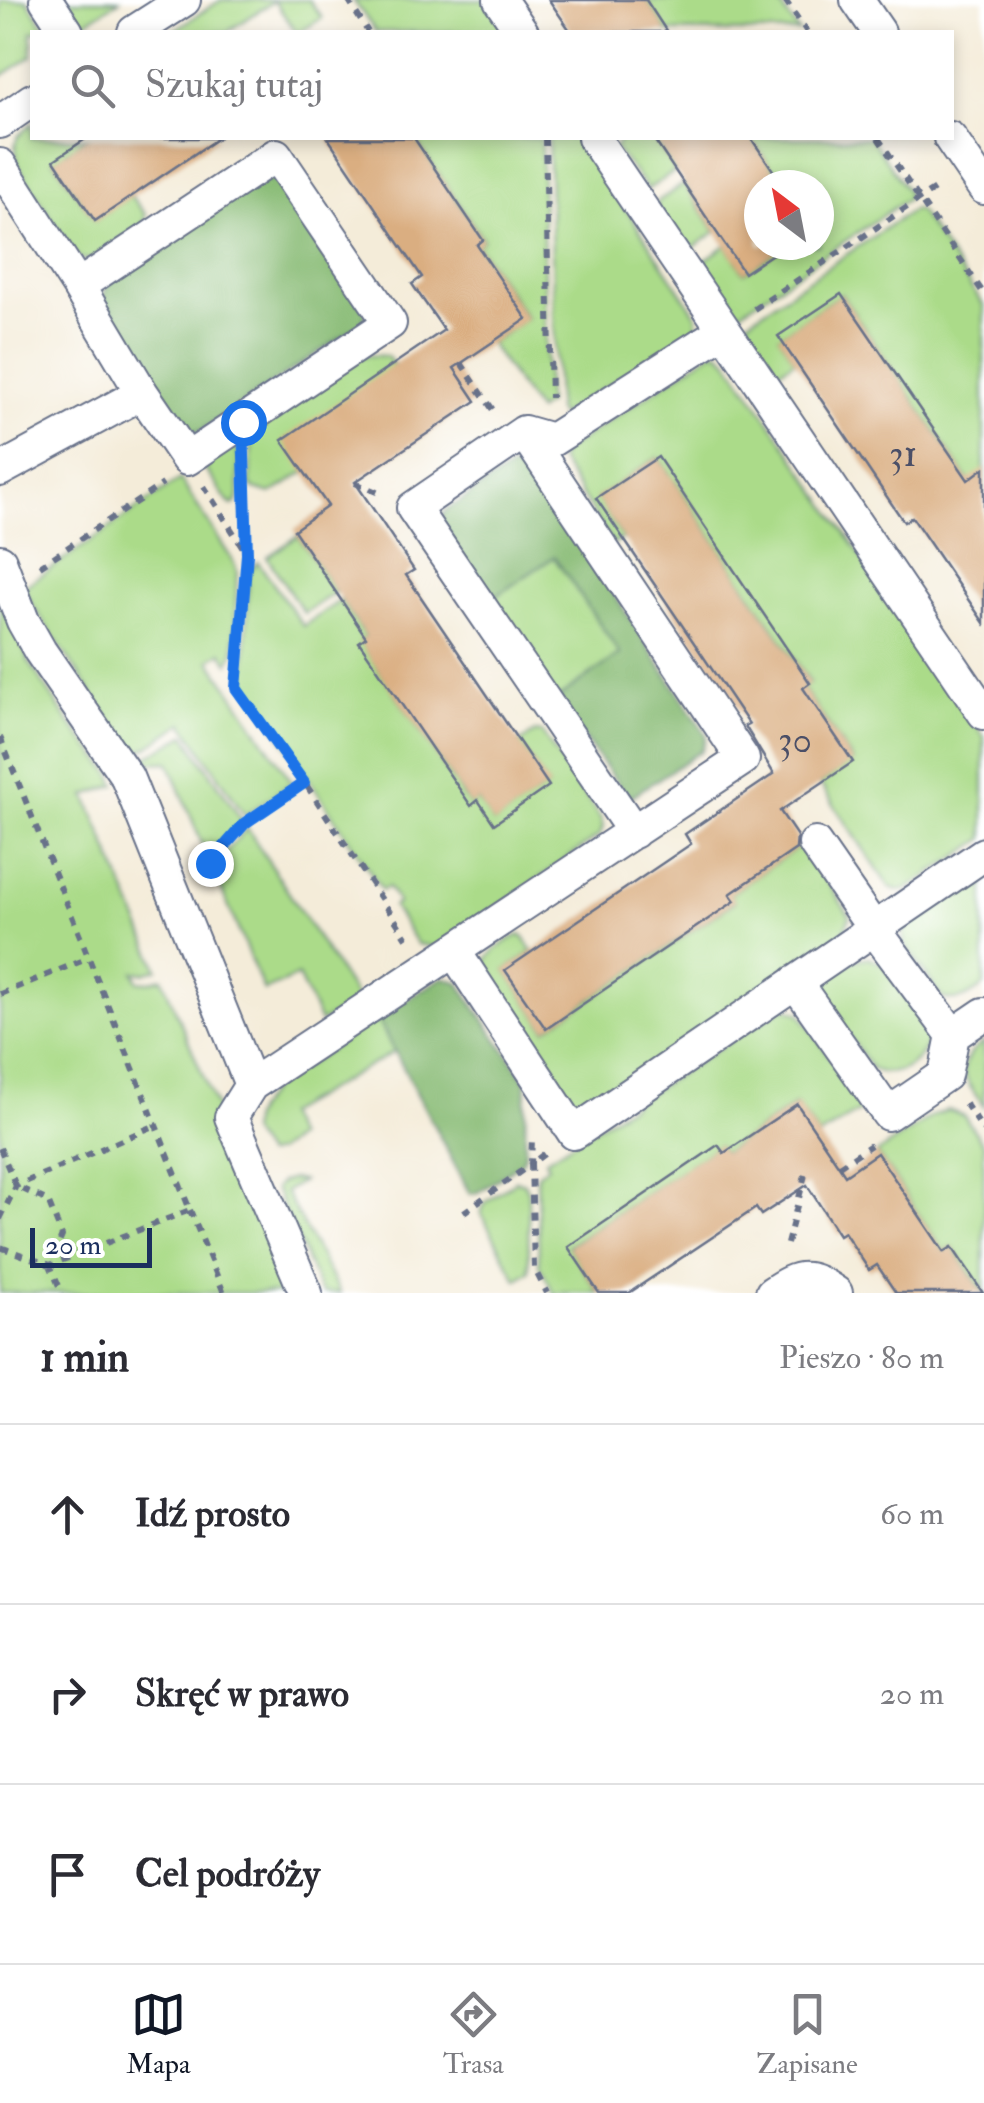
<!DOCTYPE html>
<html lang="pl">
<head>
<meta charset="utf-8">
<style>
	body { margin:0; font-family:"IM FELL Double Pica",serif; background:#f7f7f7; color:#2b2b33 }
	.compass { position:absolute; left:744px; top:170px; width:90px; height:90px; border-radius:50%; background:#fff; box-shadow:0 5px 15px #0003; rotate:328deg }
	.scale { position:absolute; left:30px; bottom:25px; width:122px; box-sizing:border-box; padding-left:10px; border:5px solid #1b2f5e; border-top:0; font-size:28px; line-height:35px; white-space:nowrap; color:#1b2f5e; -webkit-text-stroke:8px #fff; paint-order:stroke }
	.stop { position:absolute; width:30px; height:30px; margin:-22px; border:8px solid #1a73e8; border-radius:50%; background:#fff }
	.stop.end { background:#1a73e8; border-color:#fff; box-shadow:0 2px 10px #0008 }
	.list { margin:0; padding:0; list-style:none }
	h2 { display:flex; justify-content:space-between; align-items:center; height:130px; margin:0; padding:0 40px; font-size:42px }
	h2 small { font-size:32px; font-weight:400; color:#7c7c81 }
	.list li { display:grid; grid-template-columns:65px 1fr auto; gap:30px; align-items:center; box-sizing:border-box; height:180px; padding:0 40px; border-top:2px solid #e1e1e2 }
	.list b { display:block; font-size:38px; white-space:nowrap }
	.list em { font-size:32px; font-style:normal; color:#7c7c81 }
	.icon { flex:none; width:55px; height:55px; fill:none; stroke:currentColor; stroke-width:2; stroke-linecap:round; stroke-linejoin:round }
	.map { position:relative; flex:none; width:984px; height:1293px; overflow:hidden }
	.search { position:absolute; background:#fff; box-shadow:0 5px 15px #0003; left:30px; right:30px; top:30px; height:110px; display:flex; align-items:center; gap:25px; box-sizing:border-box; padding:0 35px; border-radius:0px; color:#7c7c81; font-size:38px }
	.sheet { height:670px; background:#fff }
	nav { display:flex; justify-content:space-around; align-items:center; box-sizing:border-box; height:140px; border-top:2px solid #e1e1e2; background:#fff; font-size:28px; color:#7c7c81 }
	nav a { display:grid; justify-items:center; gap:5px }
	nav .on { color:#111827 }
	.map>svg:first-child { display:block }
	.green { fill:#abdb89; stroke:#638574; stroke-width:2.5 }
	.forest { fill:#88bb75; stroke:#52756a; stroke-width:2.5 }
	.building { fill:#daae81 }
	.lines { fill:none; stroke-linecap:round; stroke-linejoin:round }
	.street-casing { stroke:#677189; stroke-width:36 }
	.path { stroke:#677189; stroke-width:6; stroke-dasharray:8 8; stroke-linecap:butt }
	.street { stroke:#fff; stroke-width:32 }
	.route { stroke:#1a73e8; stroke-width:12 }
	.labels { text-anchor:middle; stroke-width:9; stroke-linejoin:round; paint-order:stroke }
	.number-label { font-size:38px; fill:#4b4f67 }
</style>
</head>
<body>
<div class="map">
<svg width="984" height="1293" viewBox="0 0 984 1293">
	<rect width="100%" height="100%" fill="#fff"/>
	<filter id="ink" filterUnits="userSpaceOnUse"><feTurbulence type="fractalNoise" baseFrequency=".01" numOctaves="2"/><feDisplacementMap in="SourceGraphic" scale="20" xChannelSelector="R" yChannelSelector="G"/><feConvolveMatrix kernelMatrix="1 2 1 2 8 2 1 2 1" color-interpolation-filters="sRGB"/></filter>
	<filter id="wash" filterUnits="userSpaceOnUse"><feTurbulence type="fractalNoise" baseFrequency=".0048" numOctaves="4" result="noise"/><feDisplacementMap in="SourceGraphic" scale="40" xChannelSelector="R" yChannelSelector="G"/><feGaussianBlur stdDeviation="2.25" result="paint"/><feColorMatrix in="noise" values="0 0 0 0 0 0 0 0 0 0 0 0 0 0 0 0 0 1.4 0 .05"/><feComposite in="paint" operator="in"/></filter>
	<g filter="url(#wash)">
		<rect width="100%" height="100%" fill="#f4ecd9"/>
		<!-- green -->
		<path class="green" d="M 0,0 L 27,0 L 48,32 L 32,32 L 32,56 L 0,77 Z
			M 62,0 L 120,0 L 84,23 L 75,20 Z
			M 221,0 L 309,0 L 322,18 L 300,32 L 296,32 L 274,1 L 227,32 L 171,32 Z
			M 353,0 L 487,0 L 509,32 L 376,32 Z
			M 646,0 L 777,0 L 799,32 L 667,32 Z
			M 32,123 L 32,138 L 87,138 L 54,161 L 95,220 L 131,196 L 146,215 L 143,225 L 89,260 L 81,259 L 73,253 L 18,165 L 15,144 L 18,136 Z
			M 414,138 L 541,138 L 547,404 L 537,411 L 490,344 L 527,318 L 477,245 L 483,239 Z
			M 548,138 L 579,138 L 697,316 L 697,329 L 560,416 L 557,410 Z
			M 622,138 L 653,138 L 676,171 L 648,189 L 614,148 Z
			M 751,138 L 871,138 L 908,192 L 907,199 L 736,315 L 727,316 L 699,274 L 701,263 L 726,245 L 744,273 L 786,245 L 819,245 L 819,185 L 783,185 Z
			M 684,184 L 716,232 L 690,250 L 683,248 L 656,210 L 658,201 Z
			M 914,209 L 919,211 L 984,306 L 984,489 L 968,480 L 841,294 L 779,336 L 795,360 L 776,373 L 768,373 L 740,328 L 743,324 Z
			M 714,351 L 721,353 L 728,360 L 984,737 L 984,839 L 906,890 L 898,890 L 889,887 L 820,784 L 853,761 L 803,688 L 810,682 L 658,457 L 597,498 L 623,538 L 613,544 L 559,460 L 563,452 Z
			M 363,355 L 387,356 L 394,365 L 305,472 L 271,494 L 254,489 L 250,484 L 252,436 L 256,429 Z
			M 235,445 L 238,450 L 239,495 L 237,502 L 232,505 L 228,502 L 205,469 L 206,461 Z
			M 180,479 L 233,561 L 237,571 L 234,651 L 229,663 L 222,652 L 210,660 L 292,782 L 245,815 L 183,723 L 148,747 L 131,755 L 120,736 L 33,606 L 24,587 Z
			M 298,536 L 336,592 L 304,613 L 267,557 Z
			M 554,556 L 621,655 L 555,700 L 487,602 Z
			M 258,562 L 303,626 L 341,600 L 366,637 L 360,642 L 470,805 L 478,800 L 494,823 L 548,786 L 519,743 L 535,732 L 542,733 L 601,819 L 603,827 L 600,835 L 441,948 L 417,944 L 393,907 L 398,902 L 388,887 L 382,890 L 245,682 L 249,572 Z
			M 0,596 L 29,662 L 69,722 L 111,773 L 116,785 L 86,795 L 158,969 L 143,973 L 134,972 L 138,981 L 148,982 L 162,978 L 294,1293 L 0,1293 Z
			M 185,735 L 242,820 L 208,859 L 169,762 L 136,763 Z
			M 247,828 L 359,1002 L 320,1022 L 298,976 L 264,991 L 212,867 Z
			M 803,844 L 850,916 L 843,935 L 580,1112 L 482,967 C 490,953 504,940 520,935 L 524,938 L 533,951 L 506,970 L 546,1029 L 734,902 L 730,894 Z
			M 984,870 L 984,986 C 969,996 960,1004 942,998 L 904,943 L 903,934 L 907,924 Z
			M 869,957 L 885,965 L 930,1032 C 928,1059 898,1082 872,1069 L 826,1004 L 823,989 C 833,971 849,959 869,957 Z
			M 784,1007 L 800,1013 L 859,1100 L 860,1111 L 819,1136 L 796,1104 L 724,1153 L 718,1146 L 568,1246 L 599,1293 L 554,1293 L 539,1265 L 537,1174 L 548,1165 L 545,1160 Z
			M 377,1018 L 394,1052 L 285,1114 L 296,1138 L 276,1152 L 265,1155 L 250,1133 L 251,1121 L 255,1111 L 273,1088 Z
			M 984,1042 L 984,1107 C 966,1080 950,1066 984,1042 Z
			M 948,1110 L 964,1116 L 984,1145 L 984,1293 L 952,1247 L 944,1252 L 877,1153 L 934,1115 Z
			M 292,1179 L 302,1181 L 285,1192 L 340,1293 L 321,1293 L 275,1189 L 281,1182 Z
			M 516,1180 L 524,1183 L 528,1192 L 529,1264 L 529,1271 L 517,1280 L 481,1213 L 485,1203 Z"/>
		<!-- forest -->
		<path class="forest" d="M 266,177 L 277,181 L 365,309 L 365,317 L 361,324 L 201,431 L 191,434 L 181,426 L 103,297 L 106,288 L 113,280 Z
			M 522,467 L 534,473 L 706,734 L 706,739 L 701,751 L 632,796 L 627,796 L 555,700 L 620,654 L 554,557 L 487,602 L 440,520 L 445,511 L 510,468 Z
			M 443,977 L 458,982 L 526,1080 L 525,1154 L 522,1162 L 479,1192 L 470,1194 L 377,1018 Z"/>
		<g id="blocks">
			<!-- building -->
			<path class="building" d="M 549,0 L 646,0 L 667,32 L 571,32 Z
				M 87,138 L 218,138 L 95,221 L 54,160 Z
				M 328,138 L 414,138 L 483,240 L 477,245 L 527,319 L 454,368 L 476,401 L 355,482 L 414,570 L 406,575 L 549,786 L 494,824 L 478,800 L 471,806 L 359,642 L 366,637 L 294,530 L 328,506 L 282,440 L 444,330 L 412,284 L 422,277 Z
				M 653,138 L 751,138 L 783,185 L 759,185 L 759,245 L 786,245 L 744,273 Z
				M 841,294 L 968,480 L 984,468 L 984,623 L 912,517 L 904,522 L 778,336 Z
				M 658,457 L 810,683 L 803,688 L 853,762 L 780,811 L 797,836 L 796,849 L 730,894 L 735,901 L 546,1029 L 505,970 L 691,844 L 685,834 L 774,774 L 745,726 L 749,724 L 596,498 Z
				M 797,1104 L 845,1175 L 877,1153 L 944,1252 L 952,1247 L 983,1293 L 896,1293 L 877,1265 L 869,1270 L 844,1232 L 839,1235 L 807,1185 L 761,1215 L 756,1208 L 629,1293 L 599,1293 L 568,1247 L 718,1145 L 724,1153 Z"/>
		</g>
	</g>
	<g filter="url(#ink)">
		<use href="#blocks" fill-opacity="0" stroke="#677189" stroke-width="2.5"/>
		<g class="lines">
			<defs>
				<path id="street" d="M 46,0 L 67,32
					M 500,0 L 522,32
					M 857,0 L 879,32
					M 134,32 L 184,0
					M 0,122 L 32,100
					M 594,138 L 984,713
					M 950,138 L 984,188
					M 0,165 L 78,286 L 142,393 L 0,470
					M 78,286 L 276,155 L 390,323 L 187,459 L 142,393
					M 0,561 L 23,621 L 40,651 L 127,777 L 251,1085 L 231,1117 L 306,1293
					M 634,832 L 413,508 L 524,432 L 552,440 L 724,330
					M 815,844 L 874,929 L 953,1035
					M 454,951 L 574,1133 L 984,854
					M 795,982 L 888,1114 L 945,1075 L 953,1035 L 984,1014
					M 251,1085 L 743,759 L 524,432
					M 772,1293 C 800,1274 808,1274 836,1293"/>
			</defs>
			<!-- street casing -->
			<use href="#street" class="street-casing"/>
			<!-- path -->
			<path class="path" d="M 348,0 L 368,32
				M 785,0 L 807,32
				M 545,138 L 551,398
				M 878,138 L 984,294
				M 754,309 L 939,186
				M 461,363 L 493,410
				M 244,464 L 247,551
				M 355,483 L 384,495
				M 204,486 L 247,554 L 236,688 L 305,783 L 407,938
				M 40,566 L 163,484
				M 0,737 L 190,1210 L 50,1265 L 0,1247
				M 210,863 L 245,823 L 305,783
				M 0,994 L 89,958
				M 965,1103 L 984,1131
				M 0,1148 L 16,1186 L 48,1201 L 62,1236 L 50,1265 L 62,1293
				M 544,1154 L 531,1164 L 534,1268 L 547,1293
				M 839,1166 L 871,1145
				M 190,1210 L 224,1293
				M 464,1212 L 531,1164 L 532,1138
				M 0,1219 L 16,1186 L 156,1125
				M 787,1244 L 805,1175"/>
			<!-- street -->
			<use href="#street" class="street"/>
		</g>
	</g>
	<g class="lines" filter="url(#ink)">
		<!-- route -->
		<path class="route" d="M 210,863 L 245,823 L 304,783 L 236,688 L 247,554 L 243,422"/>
	</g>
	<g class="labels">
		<!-- number labels -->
		<g class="number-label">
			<text x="903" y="466">31</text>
			<text x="795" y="752">30</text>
		</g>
	</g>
</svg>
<svg class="compass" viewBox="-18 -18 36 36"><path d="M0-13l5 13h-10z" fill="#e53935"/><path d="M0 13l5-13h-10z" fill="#7c7c81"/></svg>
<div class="scale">20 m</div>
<div class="stop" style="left:243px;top:422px"></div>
<div class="stop end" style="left:210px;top:863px"></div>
<div class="search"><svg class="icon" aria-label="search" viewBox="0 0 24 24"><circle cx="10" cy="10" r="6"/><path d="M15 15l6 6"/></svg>Szukaj tutaj</div>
</div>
<section class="sheet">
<h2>1 min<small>Pieszo · 80 m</small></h2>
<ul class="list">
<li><svg class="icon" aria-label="ahead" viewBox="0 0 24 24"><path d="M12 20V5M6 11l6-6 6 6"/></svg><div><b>Idź prosto</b></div><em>60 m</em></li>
<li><svg class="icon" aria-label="right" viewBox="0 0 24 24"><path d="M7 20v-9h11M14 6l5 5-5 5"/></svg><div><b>Skręć w prawo</b></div><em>20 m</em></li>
<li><svg class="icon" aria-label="arrive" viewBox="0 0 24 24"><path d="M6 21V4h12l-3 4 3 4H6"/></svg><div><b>Cel podróży</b></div></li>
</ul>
</section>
<nav>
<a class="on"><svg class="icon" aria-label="map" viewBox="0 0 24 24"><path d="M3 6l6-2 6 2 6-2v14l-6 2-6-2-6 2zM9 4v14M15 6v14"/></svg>Mapa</a>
<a><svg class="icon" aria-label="directions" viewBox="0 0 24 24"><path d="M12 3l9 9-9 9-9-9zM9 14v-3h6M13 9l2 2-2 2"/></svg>Trasa</a>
<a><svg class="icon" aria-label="saved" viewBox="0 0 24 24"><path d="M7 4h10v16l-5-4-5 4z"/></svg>Zapisane</a>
</nav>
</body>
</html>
